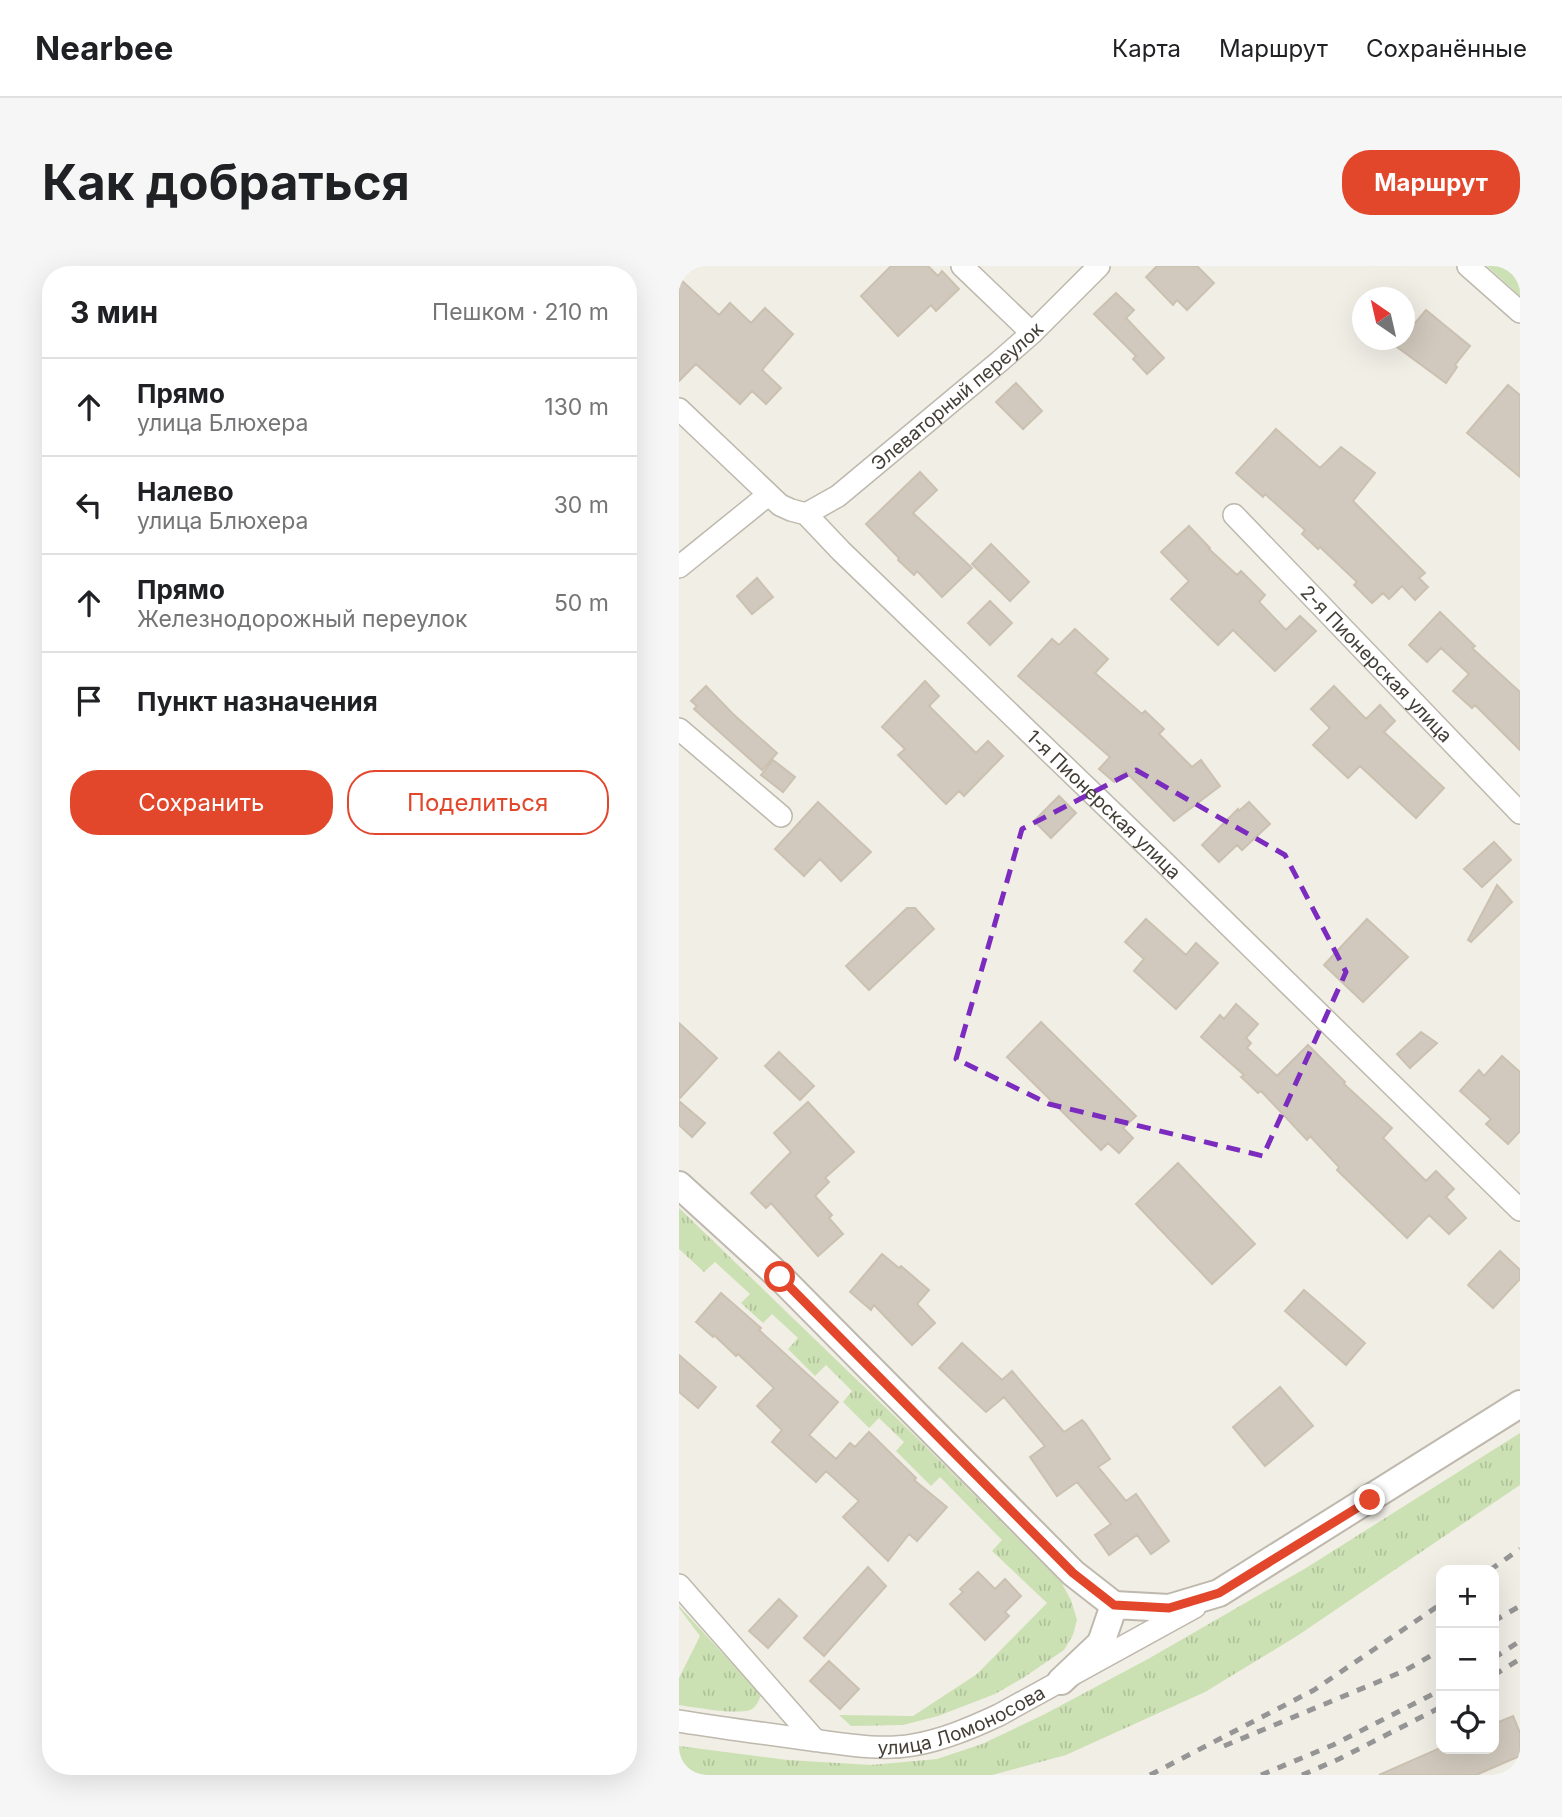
<!DOCTYPE html>
<html lang="ru">
<head>
<meta charset="utf-8">
<style>
	body { margin:0; font-family:Inter,sans-serif; background:#f6f6f6; color:#202124 }
	.controls { position:absolute; right:21px; bottom:21px; display:grid; overflow:hidden; border-radius:14px; box-shadow:0 7px 28px #0002 }
	.controls button { width:63px; height:63px; display:grid; place-items:center; padding:0; border:0; border-bottom:2px solid #e0e0e0; background:#fff; color:#202124; font:35px sans-serif }
	.compass { position:absolute; left:673px; top:21px; width:63px; height:63px; border-radius:50%; background:#fff; box-shadow:0 7px 28px #0002; rotate:326deg }
	.stop { position:absolute; width:21px; height:21px; margin:-16px; border:5px solid #e2472c; border-radius:50%; background:#fff }
	.stop.end { background:#e2472c; border-color:#fff; box-shadow:0 2px 7px #0008 }
	.list { margin:0; padding:0; list-style:none }
	h2 { display:flex; justify-content:space-between; align-items:center; height:91px; margin:0; padding:0 28px; font-size:30px }
	h2 small { font-size:23px; font-weight:400; color:#757577 }
	.list li { display:grid; grid-template-columns:46px 1fr auto; gap:21px; align-items:center; box-sizing:border-box; height:98px; padding:0 28px; border-top:2px solid #e0e0e0 }
	.list b { display:block; font-size:26px; white-space:nowrap }
	.list p { margin:0; font-size:23px; white-space:nowrap; color:#757577 }
	.list em { font-size:23px; font-style:normal; color:#757577 }
	.actions { display:flex; gap:14px; padding:21px 28px }
	.actions a { flex:1; padding:16px 0; border:2px solid #e2472c; border-radius:28px; text-align:center; font-size:24px; color:#e2472c }
	.actions .main { background:#e2472c; color:#fff }
	.icon { flex:none; width:38px; height:38px; fill:none; stroke:currentColor; stroke-width:2; stroke-linecap:round; stroke-linejoin:round }
	.map { position:relative; flex:none; width:841px; height:1509px; overflow:hidden; border-radius:28px }
	header { display:flex; align-items:center; gap:42px; box-sizing:border-box; height:98px; padding:0 35px; background:#fff; border-bottom:2px solid #e0e0e0 }
	header strong { font-size:33px }
	nav { display:flex; gap:38px; margin-inline-start:auto; font-size:24px }
	.intro { display:flex; align-items:center; justify-content:space-between; box-sizing:border-box; height:168px; padding:0 42px }
	h1 { margin:0; font-size:49px }
	.button { padding:18px 32px; border-radius:28px; background:#e2472c; color:#fff; font-size:24px; font-weight:700 }
	main { display:flex; gap:42px; padding:0 42px }
	aside { flex:1; background:#fff; border-radius:28px; box-shadow:0 7px 28px #0002 }
	.map>svg:first-child { display:block }
	.grass { fill:url(#grass-tufts) }
	.building { fill:#d1c9bd; stroke:#cbc1b1; stroke-width:2 }
	.lines { fill:none; stroke-linecap:round; stroke-linejoin:round }
	.minor-casing { stroke:#beb8ad; stroke-width:24 }
	.tertiary-casing { stroke:#beb8ad; stroke-width:30 }
	.minor { stroke:#fff; stroke-width:21 }
	.tertiary { stroke:#fff; stroke-width:26 }
	.rail { stroke:#959595; stroke-width:5; stroke-dasharray:9 9; stroke-linecap:butt }
	.route { stroke:#e2472c; stroke-width:9 }
	.marked { fill:none; stroke:#7b2cbf; stroke-width:5; stroke-dasharray:14 9; stroke-linejoin:round }
	.labels { text-anchor:middle; stroke-width:6; stroke-linejoin:round; paint-order:stroke }
	.street-label { font-size:19px; fill:#433e36; stroke:#fff }
</style>
</head>
<body>
<header>
<strong>Nearbee</strong>
<nav><a>Карта</a><a>Маршрут</a><a>Сохранённые</a></nav>
</header>
<div class="intro"><h1>Как добраться</h1><a class="button">Маршрут</a></div>
<main>
<aside>
<h2>3 мин<small>Пешком · 210 m</small></h2>
<ul class="list">
<li><svg class="icon" aria-label="ahead" viewBox="0 0 24 24"><path d="M12 20V5M6 11l6-6 6 6"/></svg><div><b>Прямо</b><p>улица Блюхера</p></div><em>130 m</em></li>
<li><svg class="icon" aria-label="left" viewBox="0 0 24 24"><path d="M17 20v-9H6M10 6l-5 5 5 5"/></svg><div><b>Налево</b><p>улица Блюхера</p></div><em>30 m</em></li>
<li><svg class="icon" aria-label="ahead" viewBox="0 0 24 24"><path d="M12 20V5M6 11l6-6 6 6"/></svg><div><b>Прямо</b><p>Железнодорожный переулок</p></div><em>50 m</em></li>
<li><svg class="icon" aria-label="arrive" viewBox="0 0 24 24"><path d="M6 21V4h12l-3 4 3 4H6"/></svg><div><b>Пункт назначения</b></div></li>
</ul>
<div class="actions"><a class="main">Сохранить</a><a>Поделиться</a></div>
</aside>
<div class="map">
<svg width="841" height="1509" viewBox="0 0 841 1509">
	<defs>
		<pattern id="grass-tufts" width="24" height="20" patternUnits="userSpaceOnUse" patternTransform="scale(1.75)"><rect width="24" height="20" fill="#cce1b3"/><path d="M3 7l-1-3M5 7V3M7 7l1-3M15 17l-1-3M17 17v-4M19 17l1-3" fill="none" stroke="#b0c29b"/></pattern>
	</defs>
	<rect width="100%" height="100%" fill="#f1eee6"/>
	<!-- grass -->
	<path class="grass" d="M 808,0 L 838,0 L 841,2 L 841,30 Z
		M 0,942 L 233,1167 L 382,1316 L 392,1334 L 398,1354 L 394,1369 L 385,1384 L 366,1397 L 344,1412 L 316,1428 L 259,1450 L 224,1459 L 172,1460 L 160,1449 L 234,1450 L 298,1408 L 368,1337 L 313,1285 L 323,1274 L 261,1211 L 252,1220 L 217,1185 L 225,1176 L 200,1152 L 190,1162 L 164,1136 L 173,1125 L 147,1099 L 136,1110 L 109,1083 L 119,1072 L 93,1048 L 84,1057 L 62,1037 L 71,1028 L 36,996 L 25,1006 L 0,983 Z
		M 841,1167 L 841,1219 L 618,1370 L 526,1426 L 387,1489 L 313,1509 L 0,1509 L 0,1480 L 109,1494 L 192,1499 L 258,1493 L 303,1478 L 364,1449 L 469,1393 L 627,1302 Z
		M 0,1340 L 82,1429 C 80,1434 78,1440 73,1443 C 61,1450 15,1441 0,1439 L 0,1412 L 21,1370 L 0,1342 Z"/>
	<!-- building -->
	<path class="building" d="M 212,0 L 249,0 L 259,10 L 263,5 L 280,23 L 257,45 L 252,39 L 219,70 L 182,30 Z
		M 478,0 L 518,0 L 535,17 L 508,44 L 498,34 L 494,39 L 467,11 Z
		M 0,12 L 40,49 L 51,37 L 72,57 L 86,42 L 114,68 L 83,104 L 102,122 L 87,138 L 73,125 L 61,138 L 17,98 L 0,115 Z
		M 437,27 L 455,44 L 447,52 L 485,92 L 468,108 L 454,93 L 457,90 L 415,48 Z
		M 747,44 L 791,80 L 776,99 L 778,101 L 767,117 L 718,81 L 723,74 L 725,74 L 725,70 Z
		M 337,117 L 363,145 L 344,163 L 317,136 Z
		M 829,119 L 841,129 L 841,211 L 788,167 Z
		M 597,163 L 641,202 L 662,181 L 696,207 L 674,235 L 746,307 L 740,312 L 749,321 L 736,334 L 723,320 L 710,333 L 704,327 L 693,337 L 675,319 L 678,316 L 641,281 L 639,283 L 623,268 L 626,264 L 586,228 L 584,231 L 557,207 Z
		M 241,206 L 258,224 L 234,247 L 293,302 L 263,331 L 238,305 L 235,309 L 219,294 L 220,292 L 187,258 Z
		M 510,260 L 531,282 L 530,283 L 558,309 L 562,305 L 586,329 L 580,336 L 607,364 L 621,350 L 637,365 L 596,405 L 554,364 L 539,379 L 492,333 L 510,315 L 482,286 Z
		M 312,278 L 350,316 L 331,335 L 293,298 Z
		M 78,312 L 94,331 L 73,348 L 58,330 Z
		M 311,335 L 333,357 L 311,379 L 289,357 Z
		M 761,346 L 796,380 L 793,382 L 841,426 L 841,484 L 796,439 L 793,442 L 774,425 L 790,408 L 762,382 L 748,396 L 730,379 Z
		M 396,363 L 429,393 L 416,407 L 463,448 L 466,445 L 485,463 L 480,468 L 513,501 L 522,494 L 541,520 L 495,555 L 446,505 L 435,516 L 420,503 L 431,491 L 339,410 L 373,373 L 380,379 Z
		M 246,415 L 260,430 L 250,440 L 297,487 L 309,475 L 324,490 L 285,530 L 280,525 L 267,538 L 219,489 L 226,483 L 203,461 Z
		M 27,420 L 54,448 L 98,487 L 83,504 L 15,443 L 18,440 L 12,435 Z
		M 655,420 L 687,453 L 701,439 L 716,455 L 705,466 L 765,522 L 737,552 L 681,500 L 669,512 L 634,479 L 651,462 L 632,443 Z
		M 94,494 L 116,511 L 104,526 L 82,509 Z
		M 380,530 L 397,547 L 372,572 L 355,555 Z
		M 139,536 L 192,586 L 162,615 L 141,593 L 125,610 L 96,583 Z
		M 570,536 L 591,558 L 563,584 L 558,579 L 540,596 L 523,579 L 559,543 L 560,545 Z
		M 815,576 L 832,594 L 803,621 L 785,603 Z
		M 818,619 L 833,636 L 792,676 L 789,674 Z
		M 228,642 L 236,642 L 255,663 L 190,724 L 167,700 Z
		M 467,653 L 507,689 L 517,677 L 539,697 L 497,743 L 455,705 L 465,693 L 446,676 Z
		M 688,653 L 729,691 L 684,736 L 645,699 Z
		M 557,738 L 579,758 L 567,772 L 572,777 L 568,782 L 598,810 L 629,779 L 666,816 L 665,818 L 713,862 L 704,872 L 747,915 L 757,905 L 775,923 L 767,931 L 787,952 L 770,968 L 750,949 L 728,972 L 658,904 L 660,901 L 631,870 L 628,874 L 582,825 L 579,827 L 562,811 L 565,809 L 522,771 L 541,749 L 545,753 Z
		M 362,756 L 457,850 L 444,862 L 454,872 L 440,887 L 429,877 L 422,884 L 328,791 Z
		M 0,757 L 38,792 L 0,833 Z
		M 742,766 L 758,777 L 731,802 L 718,788 Z
		M 100,786 L 135,820 L 121,834 L 86,800 Z
		M 823,790 L 841,806 L 841,865 L 829,878 L 807,858 L 812,853 L 781,825 L 800,804 L 805,810 Z
		M 0,835 L 26,857 L 13,871 L 0,859 Z
		M 129,836 L 175,886 L 146,912 L 150,916 L 136,930 L 153,949 L 150,952 L 164,968 L 139,990 L 92,937 L 87,942 L 72,927 L 112,886 L 95,867 Z
		M 499,897 L 576,978 L 533,1018 L 457,938 Z
		M 821,985 L 841,1004 L 841,1013 L 814,1042 L 789,1019 Z
		M 203,988 L 220,1002 L 222,1000 L 250,1024 L 238,1038 L 256,1057 L 233,1079 L 195,1039 L 192,1044 L 171,1026 Z
		M 625,1024 L 686,1077 L 667,1099 L 606,1045 Z
		M 42,1027 L 82,1062 L 80,1064 L 159,1136 L 130,1169 L 157,1193 L 171,1177 L 176,1181 L 190,1166 L 237,1212 L 235,1214 L 268,1241 L 238,1275 L 230,1268 L 209,1295 L 164,1251 L 180,1235 L 147,1205 L 137,1216 L 93,1176 L 103,1164 L 78,1140 L 95,1122 L 59,1088 L 57,1090 L 35,1069 L 34,1071 L 17,1056 Z
		M 283,1077 L 323,1114 L 333,1105 L 385,1166 L 403,1154 L 406,1157 L 431,1193 L 419,1201 L 447,1235 L 457,1228 L 490,1275 L 472,1288 L 458,1269 L 430,1289 L 416,1269 L 432,1258 L 398,1216 L 378,1230 L 351,1191 L 366,1180 L 325,1131 L 307,1146 L 260,1102 Z
		M 0,1089 L 37,1121 L 19,1142 L 0,1126 Z
		M 601,1121 L 634,1160 L 586,1200 L 554,1161 Z
		M 189,1301 L 207,1320 L 145,1390 L 125,1372 Z
		M 299,1306 L 316,1323 L 326,1313 L 342,1330 L 326,1346 L 330,1350 L 306,1374 L 271,1338 L 284,1326 L 281,1323 Z
		M 100,1333 L 118,1350 L 89,1382 L 70,1365 Z
		M 150,1395 L 180,1423 L 161,1443 L 131,1415 Z
		M 834,1450 L 841,1467 L 841,1490 L 797,1509 L 700,1509 L 759,1483 L 815,1483 L 815,1458 Z"/>
	<g class="lines">
		<defs>
			<g id="minor">
				<path d="M 283,0 L 353,67"/>
				<path d="M 789,0 L 841,46"/>
				<path id="s1" d="M 0,143 L 101,239 L 112,244 L 127,248 L 162,285 L 486,597 L 841,944"/>
				<path id="s2" d="M 127,248 L 159,230 L 321,95 L 353,67 L 420,0"/>
				<path id="s3" d="M 555,249 L 841,547"/>
				<path d="M 0,301 L 89,229"/>
				<path d="M 0,463 L 102,550"/>
				<path d="M 0,1319 L 136,1474"/>
				<path id="s4" d="M 0,1455 C 44,1462 88,1468 133,1474 C 165,1478 201,1485 234,1479 C 264,1474 292,1462 320,1449 L 516,1341"/>
			</g>
			<path id="tertiary" d="M 0,919 L 101,1011 L 394,1307 L 435,1339 L 490,1342 L 540,1327 L 841,1138
				M 382,1415 L 422,1377 L 435,1339"/>
		</defs>
		<!-- minor casing -->
		<use href="#minor" class="minor-casing"/>
		<!-- tertiary casing -->
		<use href="#tertiary" class="tertiary-casing"/>
		<!-- minor -->
		<use href="#minor" class="minor"/>
		<!-- tertiary -->
		<use href="#tertiary" class="tertiary"/>
		<!-- rail -->
		<path class="rail" d="M 811,1304 L 841,1283
			M 815,1355 L 841,1340
			M 815,1392 L 841,1375
			M 815,1409 L 841,1393
			M 545,1480 L 725,1405 L 762,1384
			M 471,1509 L 635,1424 L 762,1338
			M 582,1509 L 654,1479 L 762,1424
			M 623,1509 L 660,1493 L 762,1441"/>
	</g>
	<g class="lines">
		<!-- route -->
		<path class="route" d="M 101,1011 L 394,1307 L 435,1339 L 490,1342 L 540,1327 L 691,1234"/>
	</g>
	<!-- marked area -->
	<path class="marked" d="M 457,504 L 606,589 L 667,706 L 584,890 L 370,838 L 277,793 L 343,563 Z"/>
	<g class="labels">
		<!-- street labels -->
		<g class="street-label">
			<text dy="7" stroke="none"><textPath href="#s2" startOffset="192">Элеваторный переулок</textPath></text>
			<text dy="7" stroke="none"><textPath href="#s3" startOffset="206">2-я Пионерская улица</textPath></text>
			<text dy="7" stroke="none"><textPath href="#s1" startOffset="583">1-я Пионерская улица</textPath></text>
			<text dy="7" stroke="none"><textPath href="#s4" startOffset="289">улица Ломоносова</textPath></text>
		</g>
	</g>
</svg>
<div class="controls">
<button>+</button>
<button>−</button>
<button><svg class="icon" aria-label="locate" viewBox="0 0 24 24"><circle cx="12" cy="12" r="6"/><path d="M12 2v4M12 18v4M2 12h4M18 12h4"/></svg></button>
</div>
<svg class="compass" viewBox="-18 -18 36 36"><path d="M0-13l5 13h-10z" fill="#e53935"/><path d="M0 13l5-13h-10z" fill="#757577"/></svg>
<div class="stop" style="left:101px;top:1011px"></div>
<div class="stop end" style="left:691px;top:1234px"></div>
</div>
</main>
</body>
</html>
